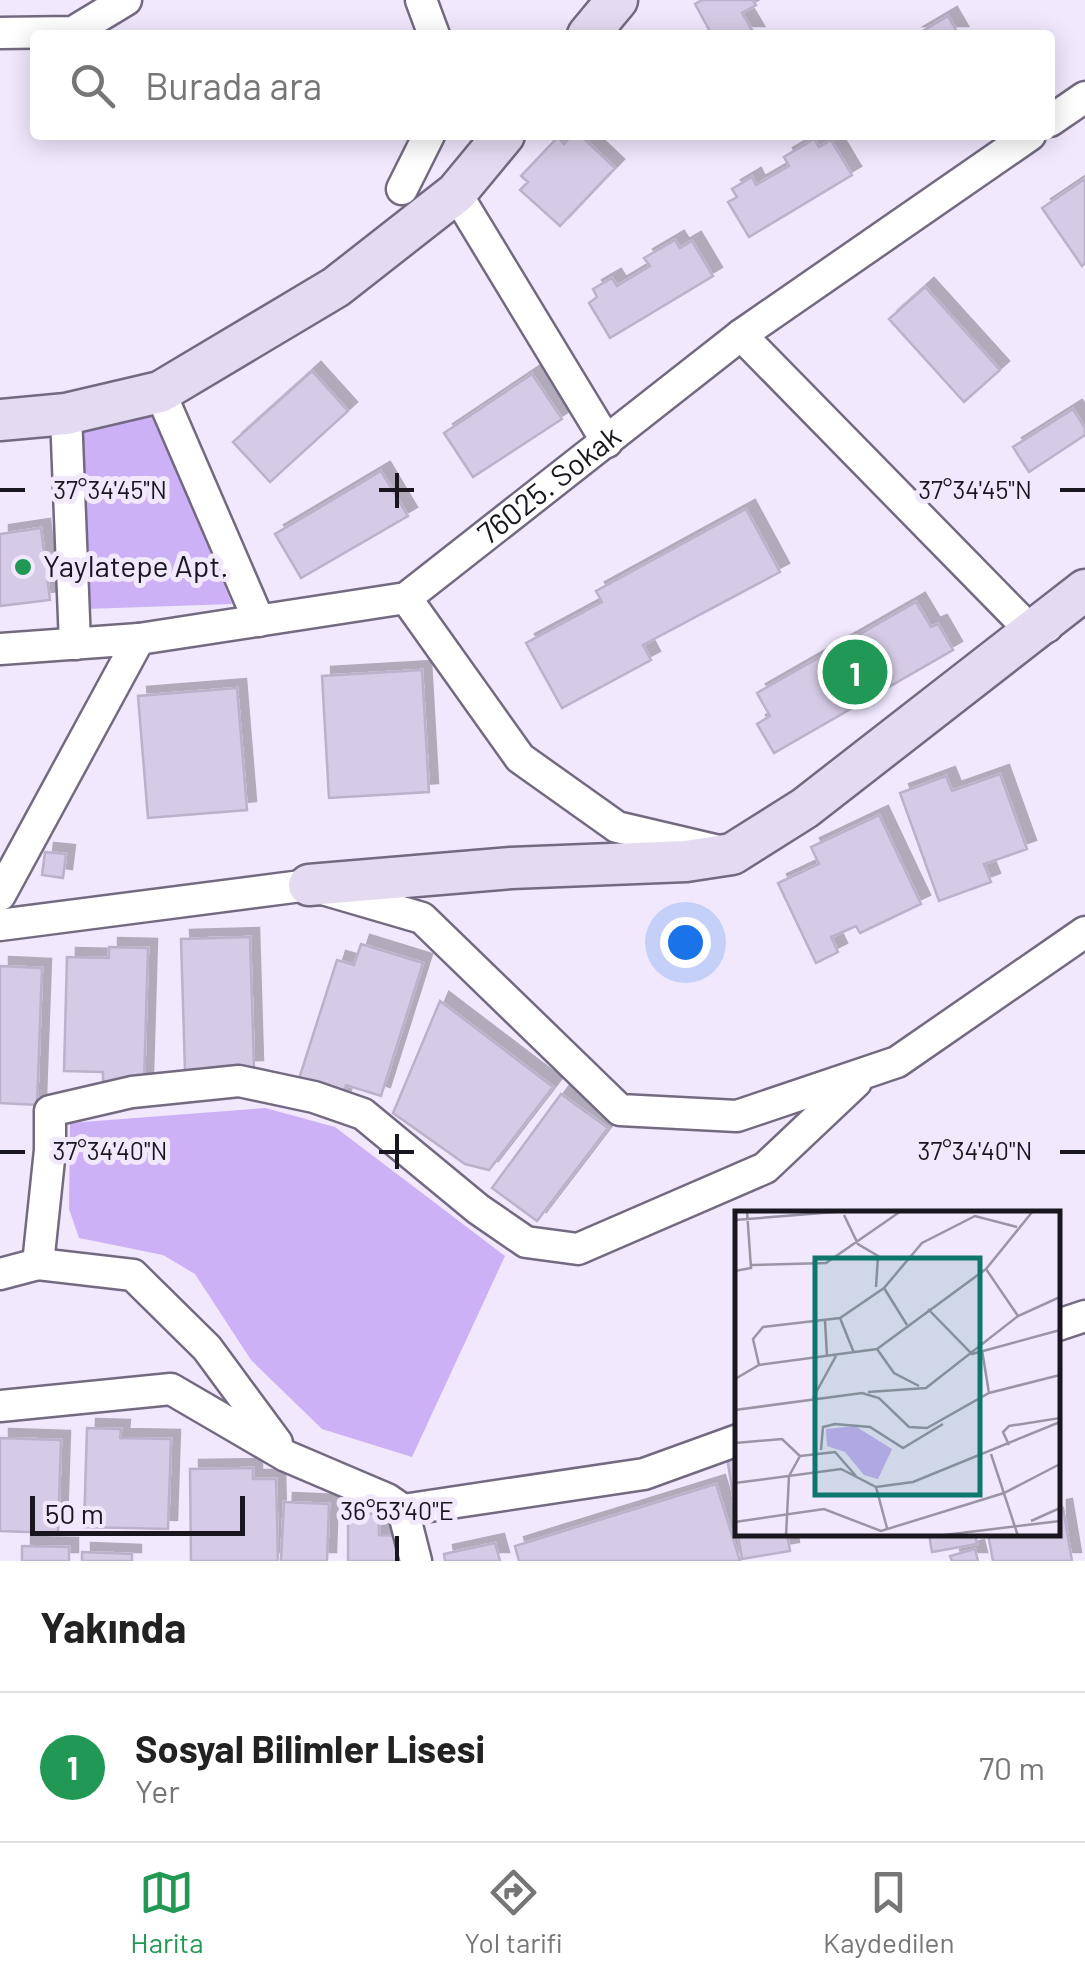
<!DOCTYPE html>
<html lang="tr">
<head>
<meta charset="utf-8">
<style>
	body { margin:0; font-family:Barlow,sans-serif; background:#f2f2f2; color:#222 }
	.scale { position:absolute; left:30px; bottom:25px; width:215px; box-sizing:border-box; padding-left:10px; border:5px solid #19161f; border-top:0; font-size:28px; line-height:35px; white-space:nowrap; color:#19161f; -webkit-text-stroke:8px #f1e8fe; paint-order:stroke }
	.you { position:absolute; left:685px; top:942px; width:35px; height:35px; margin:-25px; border:8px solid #fff; border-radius:50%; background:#1a73e8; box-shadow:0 0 0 15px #1a73e833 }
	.badge { display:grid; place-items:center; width:65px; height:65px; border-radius:50%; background:#219854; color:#fff; font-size:32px; font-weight:700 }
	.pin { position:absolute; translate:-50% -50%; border:5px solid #fff; box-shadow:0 2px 10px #0006 }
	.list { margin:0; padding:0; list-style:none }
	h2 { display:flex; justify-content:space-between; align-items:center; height:130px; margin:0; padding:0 40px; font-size:42px }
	h2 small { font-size:32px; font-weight:400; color:#767676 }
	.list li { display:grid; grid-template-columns:65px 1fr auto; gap:30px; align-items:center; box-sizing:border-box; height:150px; padding:0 40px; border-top:2px solid #e0e0e0 }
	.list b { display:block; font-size:38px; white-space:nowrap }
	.list p { margin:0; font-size:32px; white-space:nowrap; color:#767676 }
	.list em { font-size:32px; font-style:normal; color:#767676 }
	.icon { flex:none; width:55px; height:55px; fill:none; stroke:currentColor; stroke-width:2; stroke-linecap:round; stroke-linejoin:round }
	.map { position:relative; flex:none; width:1085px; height:1561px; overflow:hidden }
	.search { position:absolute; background:#fff; box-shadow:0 5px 25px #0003; left:30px; right:30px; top:30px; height:110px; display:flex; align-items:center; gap:25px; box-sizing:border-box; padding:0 35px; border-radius:10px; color:#767676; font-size:38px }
	.sheet { height:280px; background:#fff }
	nav { display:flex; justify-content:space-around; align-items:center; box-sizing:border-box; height:140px; border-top:2px solid #e0e0e0; background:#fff; font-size:28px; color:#767676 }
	nav a { display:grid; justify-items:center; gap:5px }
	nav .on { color:#219854 }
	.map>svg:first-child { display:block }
	.green { fill:#cdb1f6 }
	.building { fill:#d5cbe6; stroke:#bbb1cb; stroke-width:2.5; filter:url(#shadow) }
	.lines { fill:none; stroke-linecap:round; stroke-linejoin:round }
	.street-casing { stroke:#736a82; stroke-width:35 }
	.secondary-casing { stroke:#736a82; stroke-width:45 }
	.street { stroke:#fff; stroke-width:30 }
	.secondary { stroke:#e4dbf2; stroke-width:40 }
	.ticks { fill:none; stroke:#19161f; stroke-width:4 }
	.poi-dot { fill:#219854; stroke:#f1e8fe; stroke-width:4 }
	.labels { text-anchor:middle; stroke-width:10; stroke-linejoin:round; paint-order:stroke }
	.street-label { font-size:30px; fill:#19161f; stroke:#f1e8fe }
	.poi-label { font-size:30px; fill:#19161f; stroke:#f1e8fe; text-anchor:start }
	.inset-road { fill:none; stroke:#9b94a5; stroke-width:2.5 }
	.view { fill:#0f766e; fill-opacity:0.15; stroke:#0f766e; stroke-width:5 }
	.inset-edge { fill:none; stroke:#19161f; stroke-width:5 }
	.ticks-label { font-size:25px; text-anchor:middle; fill:#19161f; stroke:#f1e8fe; stroke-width:10; stroke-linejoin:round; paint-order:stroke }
</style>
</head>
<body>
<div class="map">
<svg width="1085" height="1561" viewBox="0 0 1085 1561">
	<defs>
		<filter id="shadow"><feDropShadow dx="9" dy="-9" stdDeviation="0" flood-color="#0004"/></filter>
	</defs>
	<rect width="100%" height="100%" fill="#f1e8fe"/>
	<!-- green -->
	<path class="green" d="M 151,407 L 232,604 L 86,609 L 83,426 Z
		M 265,1108 L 335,1127 L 505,1256 L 412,1457 L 322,1429 L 251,1360 L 195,1274 L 163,1255 L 79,1238 L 69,1209 L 70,1123 Z"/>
	<!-- building -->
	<path class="building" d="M 702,0 L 753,0 L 756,5 L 742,13 L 755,35 L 712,35 L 695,4 Z
		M 948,16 L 959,35 L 916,35 Z
		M 572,135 L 580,135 L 615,168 L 560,226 L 520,190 L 528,182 L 521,176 L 558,137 L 564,144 Z
		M 814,139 L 819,147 L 831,140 L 852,175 L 749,237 L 728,202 L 737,197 L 732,189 L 752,177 L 756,185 L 789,166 L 784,157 Z
		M 1085,179 L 1085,263 L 1082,266 L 1042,208 Z
		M 675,240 L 680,248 L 692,241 L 713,276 L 610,338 L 589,303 L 597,297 L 593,289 L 612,278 L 617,286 L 650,266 L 644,258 Z
		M 925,287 L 1000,370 L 964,402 L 889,319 Z
		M 312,371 L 348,411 L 270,482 L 233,442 Z
		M 532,374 L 562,419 L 473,477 L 444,433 Z
		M 1073,409 L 1085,428 L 1085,435 L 1029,472 L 1013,447 Z
		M 381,471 L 408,516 L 301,578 L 275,534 Z
		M 746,509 L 780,572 L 643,645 L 651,660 L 562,708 L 526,643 L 602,602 L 596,591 Z
		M 41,528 L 50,600 L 0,606 L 0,534 Z
		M 916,602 L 931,627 L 938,624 L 953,650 L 774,753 L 757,724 L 770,716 L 757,693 Z
		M 422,670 L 429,792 L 329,798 L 322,676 Z
		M 237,688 L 247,810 L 148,818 L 138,696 Z
		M 1000,774 L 1027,849 L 984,864 L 991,882 L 939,901 L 900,793 L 946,776 L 952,791 Z
		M 879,815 L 921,904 L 860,933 L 856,926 L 831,937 L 838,952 L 816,963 L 778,883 L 819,864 L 811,847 Z
		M 45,852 L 66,854 L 63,878 L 42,875 Z
		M 250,937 L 254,1069 L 185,1071 L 181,939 Z
		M 361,944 L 423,963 L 381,1096 L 346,1085 L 342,1099 L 297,1085 L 337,960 L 354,965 Z
		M 109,947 L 148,948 L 144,1083 L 103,1082 L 103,1072 L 64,1071 L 67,957 L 109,958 Z
		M 0,966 L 42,968 L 37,1105 L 0,1103 Z
		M 440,1001 L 553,1087 L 489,1170 L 465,1164 L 393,1113 Z
		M 561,1094 L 608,1128 L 537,1221 L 492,1188 Z
		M 87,1428 L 121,1429 L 120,1438 L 171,1439 L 168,1529 L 84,1527 Z
		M 0,1438 L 61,1440 L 58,1533 L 0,1531 Z
		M 738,1455 L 738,1527 L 727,1457 Z
		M 253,1468 L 253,1479 L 276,1479 L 278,1561 L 191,1561 L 190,1469 Z
		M 716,1484 L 740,1561 L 519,1561 L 515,1546 Z
		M 284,1502 L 329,1504 L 327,1561 L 281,1561 Z
		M 1063,1508 L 1072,1561 L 993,1561 L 988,1534 L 1058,1534 L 1058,1509 Z
		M 348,1514 L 379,1514 L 379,1535 L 404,1536 L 404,1561 L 348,1561 Z
		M 738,1534 L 787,1534 L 790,1551 L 742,1559 Z
		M 929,1534 L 975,1534 L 977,1544 L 932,1552 Z
		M 495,1543 L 500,1561 L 445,1561 L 444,1554 Z
		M 22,1546 L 69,1547 L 69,1561 L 22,1561 Z
		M 975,1549 L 978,1561 L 952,1561 L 950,1556 Z
		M 82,1552 L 132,1554 L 132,1561 L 82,1561 Z"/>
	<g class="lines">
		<defs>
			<g id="street">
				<path d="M 421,0 L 434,35"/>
				<path d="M 0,33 L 73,32 L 126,0"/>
				<path d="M 1050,121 L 1085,97"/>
				<path d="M 402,189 L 429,135"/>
				<path d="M 456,193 L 607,442"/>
				<path d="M 741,335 L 1033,633 L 1047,627"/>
				<path d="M 160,392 L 259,621"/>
				<path d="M 66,414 L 75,644"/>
				<path d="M 406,598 L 520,758 L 617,827 L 715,850"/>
				<path id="s1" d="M 0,649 L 139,639 L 406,598 L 741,335 L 1030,135"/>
				<path d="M 0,895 L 139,639"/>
				<path d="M 0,925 L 309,885 L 422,918 L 620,1110 L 737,1116 L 897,1062 L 1085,932"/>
				<path d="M 38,1264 L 50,1150 L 50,1111 L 132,1092 L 239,1081 L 314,1097 L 363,1114 L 478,1209 L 526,1242 L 578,1249 L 765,1168 L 856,1082"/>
				<path d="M 0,1274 L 38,1264 L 133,1275 L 207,1348 L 277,1443"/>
				<path d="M 1058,1325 L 1085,1316"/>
				<path d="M 0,1406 L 171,1389 L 286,1456 L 387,1499 L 403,1510 L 416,1561"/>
				<path d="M 403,1510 L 644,1474 L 738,1440"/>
			</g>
			<path id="secondary" d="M 588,35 L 617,0
				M 0,420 L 66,414 L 160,392 L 336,287 L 456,193 L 504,135
				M 309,885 L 511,868 L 686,861 L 732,854 L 805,808 L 1085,590"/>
		</defs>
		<!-- street casing -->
		<use href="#street" class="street-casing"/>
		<!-- secondary casing -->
		<use href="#secondary" class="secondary-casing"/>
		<!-- street -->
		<use href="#street" class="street"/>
		<!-- secondary -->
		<use href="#secondary" class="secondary"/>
	</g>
	<!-- ticks -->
	<path class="ticks" d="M 397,473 L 397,508M 0,490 L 25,490M 379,490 L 414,490M 1060,490 L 1085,490M 397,1134 L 397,1169M 0,1152 L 25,1152M 379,1152 L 414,1152M 1060,1152 L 1085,1152M 397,1536 L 397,1561"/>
	<!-- markers -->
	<circle class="poi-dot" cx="23" cy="567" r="10"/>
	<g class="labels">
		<!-- street labels -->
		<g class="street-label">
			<text dy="10" stroke="none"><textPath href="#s1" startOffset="592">76025. Sokak</textPath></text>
		</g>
		<!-- poi labels -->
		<g class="poi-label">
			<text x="43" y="577">Yaylatepe Apt.</text>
		</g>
	</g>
	<!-- overview -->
	<g transform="translate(735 1211)">
		<rect width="325" height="325" fill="#f1e8fe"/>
		<path d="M 120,215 L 157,238 L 143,268 L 129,264 L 110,241 L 92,235 L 91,218 Z" fill="#cdb1f6"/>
		<path class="inset-road" d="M 109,4 L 123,33 L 143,45 L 141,76M 0,9 L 113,0M 15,54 L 91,52 L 166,0M 251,58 L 283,105M 0,60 L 16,57 L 12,0M 149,77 L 172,114M 193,98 L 237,143 L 325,119M 105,107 L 119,142M 90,110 L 92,145M 142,138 L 159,162 L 184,175M 247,139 L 254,182M 24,154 L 18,128 L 28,116 L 105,107 L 149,77 L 187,32 L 240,5 L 282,16M 0,168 L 24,154 L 142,138 L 251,58 L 298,0M 133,181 L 191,177 L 283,105 L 325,86M 78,187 L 101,145M 0,199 L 127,182 L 144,187 L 174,216 L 192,217 L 254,182 L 325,164M 0,232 L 47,228 L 65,245 L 54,265 L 51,325M 274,234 L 268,221 L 274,215 L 325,207M 86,239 L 88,216 L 100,213 L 135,216 L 168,237 L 208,213M 256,243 L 283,325M 65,245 L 100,241 L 121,265M 0,272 L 106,258 L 141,276 L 178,271 L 325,211M 141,276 L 152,317M 296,310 L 325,297M 0,311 L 89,298 L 146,320 L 269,282 L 325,253M 201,325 L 325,310"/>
		<path class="view" d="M 80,47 L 245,47 L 245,284 L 80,284 Z"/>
		<rect width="325" height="325" class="inset-edge"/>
	</g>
	<g class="ticks-label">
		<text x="110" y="499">37°34'45"N</text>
		<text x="975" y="499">37°34'45"N</text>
		<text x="110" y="1160">37°34'40"N</text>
		<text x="975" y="1160">37°34'40"N</text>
		<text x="397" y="1520">36°53'40"E</text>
	</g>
</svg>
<div class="scale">50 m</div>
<div class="you"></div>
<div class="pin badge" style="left:855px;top:672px">1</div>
<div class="search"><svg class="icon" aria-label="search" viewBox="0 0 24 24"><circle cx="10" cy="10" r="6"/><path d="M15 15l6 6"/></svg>Burada ara</div>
</div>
<section class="sheet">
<h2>Yakında<small></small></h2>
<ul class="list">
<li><span class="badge">1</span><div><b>Sosyal Bilimler Lisesi</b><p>Yer</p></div><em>70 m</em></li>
</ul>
</section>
<nav>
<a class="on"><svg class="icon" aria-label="map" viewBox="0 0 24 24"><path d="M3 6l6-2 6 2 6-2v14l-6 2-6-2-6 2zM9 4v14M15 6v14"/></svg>Harita</a>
<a><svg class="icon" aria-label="directions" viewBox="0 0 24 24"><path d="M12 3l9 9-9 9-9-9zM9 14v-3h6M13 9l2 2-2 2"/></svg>Yol tarifi</a>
<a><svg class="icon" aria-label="saved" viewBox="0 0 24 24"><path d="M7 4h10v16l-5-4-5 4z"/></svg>Kaydedilen</a>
</nav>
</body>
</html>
